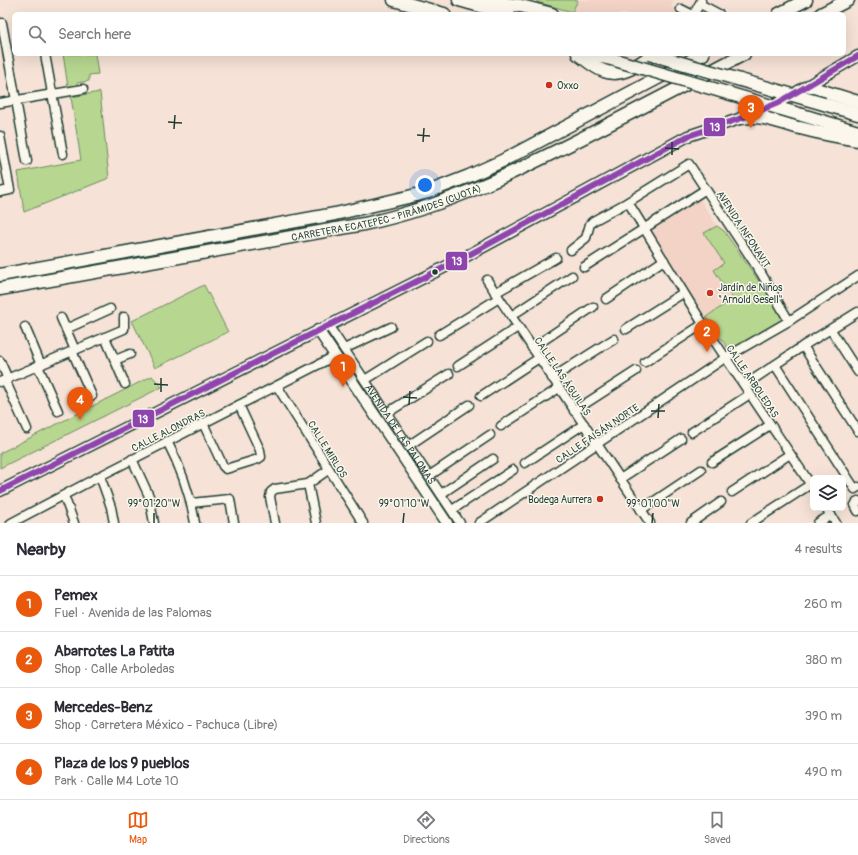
<!DOCTYPE html>
<html lang="en">
<head>
<meta charset="utf-8">
<style>
	body { margin:0; font-family:Pangolin,sans-serif; background:#f2f2f3; color:#2b2b33 }
	.controls { position:absolute; right:12px; bottom:12px; display:grid; overflow:hidden; border-radius:6px; box-shadow:0 4px 16px #0002 }
	.controls button { width:36px; height:36px; display:grid; place-items:center; padding:0; border:0; border-bottom:1px solid #e1e1e2; background:#fff; color:#2b2b33; font:20px sans-serif }
	.you { position:absolute; left:425px; top:185px; width:14px; height:14px; margin:-10px; border:3px solid #fff; border-radius:50%; background:#1a73e8; box-shadow:0 0 0 6px #1a73e833 }
	.badge { display:grid; place-items:center; width:26px; height:26px; border-radius:50%; background:#ea580c; color:#fff; font-size:13px; font-weight:700 }
	.pin { position:absolute; translate:-50% -33px; filter:drop-shadow(0 1px 2px #0008) }
	.pin::after { content:''; position:absolute; top:21px; width:14px; height:12px; background:inherit; clip-path:polygon(0 0,100% 0,50% 100%) }
	.list { margin:0; padding:0; list-style:none }
	h2 { display:flex; justify-content:space-between; align-items:center; height:52px; margin:0; padding:0 16px; font-size:17px }
	h2 small { font-size:13px; font-weight:400; color:#7c7c81 }
	.list li { display:grid; grid-template-columns:26px 1fr auto; gap:12px; align-items:center; box-sizing:border-box; height:56px; padding:0 16px; border-top:1px solid #e1e1e2 }
	.list b { display:block; font-size:15px; white-space:nowrap }
	.list p { margin:0; font-size:13px; white-space:nowrap; color:#7c7c81 }
	.list em { font-size:13px; font-style:normal; color:#7c7c81 }
	.icon { flex:none; width:22px; height:22px; fill:none; stroke:currentColor; stroke-width:2; stroke-linecap:round; stroke-linejoin:round }
	.map { position:relative; flex:none; width:858px; height:523px; overflow:hidden }
	.search { position:absolute; background:#fff; box-shadow:0 4px 16px #0002; left:12px; right:12px; top:12px; height:44px; display:flex; align-items:center; gap:10px; box-sizing:border-box; padding:0 14px; border-radius:6px; color:#7c7c81; font-size:15px }
	.sheet { height:276px; background:#fff }
	nav { display:flex; justify-content:space-around; align-items:center; box-sizing:border-box; height:56px; border-top:1px solid #e1e1e2; background:#fff; font-size:11px; color:#7c7c81 }
	nav a { display:grid; justify-items:center; gap:2px }
	nav .on { color:#ea580c }
	.map>svg:first-child { display:block }
	.built { fill:#f2d3c6 }
	.green { fill:#b7d790; stroke:#6b8a62 }
	.lines { fill:none; stroke-linecap:round; stroke-linejoin:round }
	.minor-casing { stroke:#1f3d34; stroke-width:11 }
	.major-casing { stroke:#1f3d34; stroke-width:13 }
	.highway-casing { stroke:#1f3d34; stroke-width:15 }
	.minor { stroke:#fbf7ec; stroke-width:8 }
	.major { stroke:#fbf7ec; stroke-width:10 }
	.highway { stroke:#fbf7ec; stroke-width:12 }
	.highway-bridge-casing { stroke:#1f3d34; stroke-width:15; stroke-linecap:butt }
	.highway-bridge { stroke:#fbf7ec; stroke-width:12 }
	.bus-1-casing { stroke:#fbf7ec; stroke-width:9 }
	.bus-1 { stroke:#8e44ad; stroke-width:6 }
	.ticks { fill:none; stroke:#1f3d34; stroke-width:1.5 }
	.poi-dot { fill:#c8321e; stroke:#fbf7ec; stroke-width:1.5 }
	.bus-dot { fill:#1f3d34; stroke:#fbf7ec; stroke-width:1.5 }
	.labels { text-anchor:middle; stroke-width:3; stroke-linejoin:round; paint-order:stroke }
	.poi-label { font-size:10px; fill:#1f3d34; stroke:#fbf7ec; text-anchor:start }
	.street-label { font-size:10px; fill:#1f3d34; stroke:#fbf7ec }
	.ticks-label { font-size:10px; text-anchor:middle; fill:#1f3d34; stroke:#fbf7ec; stroke-width:3; stroke-linejoin:round; paint-order:stroke }
	.line-badge { stroke:#fbf7ec; stroke-width:1.5 }
	.badge-label { font-size:11px; text-anchor:middle; font-weight:bold; fill:#fff }
</style>
</head>
<body>
<div class="map">
<svg width="858" height="523" viewBox="0 0 858 523">
	<rect width="100%" height="100%" fill="#f6e2d6"/>
	<filter id="ink" filterUnits="userSpaceOnUse"><feTurbulence type="fractalNoise" baseFrequency=".025" numOctaves="2"/><feDisplacementMap in="SourceGraphic" scale="8" xChannelSelector="R" yChannelSelector="G"/><feConvolveMatrix kernelMatrix="1 2 1 2 8 2 1 2 1" color-interpolation-filters="sRGB"/></filter>
	<g filter="url(#ink)">
		<!-- built -->
		<path class="built" d="M 578,0 L 674,0 L 671,7 L 684,14 L 579,14 L 572,12 Z
			M 700,199 L 717,226 L 705,233 L 724,263 L 714,270 L 733,299 L 706,317 L 650,232 Z"/>
		<!-- green -->
		<path class="green" d="M 537,0 L 578,0 L 572,12 L 537,2 Z
			M 63,54 L 95,54 L 98,74 L 89,75 L 89,81 L 77,83 L 77,86 L 68,87 Z
			M 100,92 L 109,178 L 24,212 L 18,172 L 81,160 L 71,97 Z
			M 717,226 L 724,231 L 786,320 L 732,354 L 706,317 L 733,299 L 714,270 L 724,263 L 704,233 Z
			M 204,285 L 228,332 L 155,368 L 132,321 Z
			M 152,376 L 162,387 L 0,468 L 0,453 Z"/>
		<g class="lines">
			<defs>
				<g id="minor">
					<path d="M 700,4 L 719,14"/>
					<path d="M 681,9 L 691,14"/>
					<path d="M 694,14 L 701,1"/>
					<path d="M 2,23 L 27,161"/>
					<path d="M 45,54 L 63,154"/>
					<path d="M 0,103 L 83,89"/>
					<path d="M 0,136 L 10,190 L 0,192"/>
					<path d="M 628,202 L 703,324 L 813,488"/>
					<path d="M 571,250 L 586,238 L 590,224 L 593,221 L 628,202 L 689,164 L 761,273 L 789,321"/>
					<path d="M 584,267 L 706,189"/>
					<path d="M 487,280 L 650,523"/>
					<path d="M 495,293 L 556,258"/>
					<path d="M 606,299 L 664,260"/>
					<path d="M 511,316 L 572,276"/>
					<path d="M 61,318 L 75,350"/>
					<path id="s1" d="M 328,325 L 460,523"/>
					<path d="M 25,327 L 41,365"/>
					<path d="M 66,329 L 110,309"/>
					<path d="M 626,329 L 683,293"/>
					<path d="M 831,330 L 858,372"/>
					<path d="M 439,335 L 499,298"/>
					<path d="M 105,337 L 125,384"/>
					<path d="M 803,346 L 858,431"/>
					<path d="M 532,348 L 593,307"/>
					<path d="M 344,349 L 391,327"/>
					<path d="M 72,351 L 92,396"/>
					<path d="M 115,360 L 130,354"/>
					<path d="M 0,361 L 8,379"/>
					<path d="M 645,362 L 703,324"/>
					<path d="M 775,365 L 855,489 L 858,487"/>
					<path d="M 38,366 L 58,411"/>
					<path d="M 458,366 L 518,327"/>
					<path d="M 552,378 L 614,339"/>
					<path d="M 5,380 L 27,429"/>
					<path d="M 365,380 L 427,341"/>
					<path d="M 0,382 L 124,329 L 124,317"/>
					<path d="M 745,385 L 803,346 L 858,312"/>
					<path d="M 277,386 L 363,523"/>
					<path d="M 481,396 L 539,358"/>
					<path d="M 574,411 L 636,371"/>
					<path d="M 387,413 L 449,374"/>
					<path d="M 203,423 L 223,466 L 226,469 L 258,459 L 261,457 L 260,450 L 239,405"/>
					<path d="M 501,426 L 559,388"/>
					<path d="M 692,432 L 750,394"/>
					<path d="M 167,441 C 181,468 190,493 195,523"/>
					<path d="M 408,446 L 469,405"/>
					<path d="M 132,459 L 149,496 L 154,523"/>
					<path d="M 712,462 L 770,425"/>
					<path d="M 525,463 L 584,424"/>
					<path d="M 100,476 L 111,507 L 114,523"/>
					<path d="M 429,476 L 490,435"/>
					<path d="M 620,479 L 681,439"/>
					<path d="M 308,484 L 316,523"/>
					<path d="M 732,492 L 790,454"/>
					<path d="M 441,494 L 493,459"/>
					<path d="M 64,496 L 74,523"/>
					<path d="M 858,501 L 855,505 L 858,511"/>
					<path d="M 191,503 L 230,499 L 234,523"/>
					<path d="M 826,508 L 836,523"/>
					<path d="M 452,510 L 513,470"/>
					<path d="M 641,510 L 701,470"/>
					<path d="M 11,523 L 100,476 L 335,356"/>
					<path d="M 275,523 L 270,497 L 271,492 L 275,489 L 308,484 L 328,470"/>
					<path d="M 479,523 L 725,358 L 789,321 L 858,276"/>
					<path d="M 691,523 L 721,502"/>
					<path d="M 751,523 L 811,484"/>
					<path d="M 818,523 L 831,515"/>
				</g>
				<path id="major" d="M 318,330 L 447,523
					M 0,491 L 463,258 L 688,136 L 742,118 L 778,103 L 858,56"/>
				<g id="highway">
					<path d="M 394,0 L 444,14"/>
					<path d="M 459,0 L 509,14"/>
					<path d="M 470,3 L 499,3 L 521,6 L 552,14"/>
					<path d="M 779,14 L 806,0"/>
					<path d="M 821,14 L 848,0"/>
					<path d="M 578,54 C 586,60 595,68 604,71 C 621,78 640,64 653,54"/>
					<path d="M 589,54 L 615,60"/>
					<path d="M 809,86 L 816,89 L 858,102"/>
					<path d="M 824,104 L 858,114"/>
					<path d="M 802,115 L 858,132"/>
					<path d="M 742,118 C 763,114 780,123 800,128 C 819,133 839,137 858,140"/>
					<path d="M 0,275 L 335,214 L 408,197 L 428,192 L 469,176 L 502,161 L 703,54"/>
					<path id="s2" d="M 0,289 L 364,224 C 449,206 520,170 596,131 C 646,105 695,80 744,54"/>
				</g>
			</defs>
			<!-- minor casing -->
			<use href="#minor" class="minor-casing"/>
			<!-- major casing -->
			<use href="#major" class="major-casing"/>
			<!-- highway casing -->
			<use href="#highway" class="highway-casing"/>
			<!-- minor -->
			<use href="#minor" class="minor"/>
			<!-- major -->
			<use href="#major" class="major"/>
			<!-- highway -->
			<use href="#highway" class="highway"/>
			<defs>
				<path id="highway-bridge" d="M 650,54 L 824,104
					M 615,60 L 802,115"/>
			</defs>
			<!-- highway-bridge casing -->
			<use href="#highway-bridge" class="highway-bridge-casing"/>
			<!-- highway-bridge -->
			<use href="#highway-bridge" class="highway-bridge"/>
			<defs>
				<path id="bus-1" d="M 0,491 L 463,258 L 688,136 L 742,118 L 778,103 L 858,56"/>
			</defs>
			<!-- bus-1 casing -->
			<use href="#bus-1" class="bus-1-casing"/>
			<!-- bus-1 -->
			<use href="#bus-1" class="bus-1"/>
		</g>
	</g>
	<!-- ticks -->
	<path class="ticks" d="M 168,122 L 182,123M 174,129 L 175,115M 417,135 L 430,136M 423,142 L 424,128M 665,148 L 679,149M 672,155 L 672,142M 154,384 L 168,385M 161,392 L 161,378M 403,397 L 417,398M 409,405 L 410,391M 651,411 L 665,411M 658,418 L 659,404M 154,523 L 154,513M 403,523 L 404,513M 652,523 L 653,513"/>
	<!-- markers -->
	<g class="poi-dot">
		<circle cx="549" cy="85" r="4"/>
		<circle cx="710" cy="293" r="4"/>
		<circle cx="600" cy="499" r="4"/>
	</g>
	<circle class="bus-dot" cx="435" cy="272" r="3.5"/>
	<g class="labels">
		<!-- poi labels -->
		<g class="poi-label">
			<text x="557" y="89">Oxxo</text>
			<text x="718" y="291">Jardín de Niños<tspan x="718" dy="12">"Arnold Gesell"</tspan></text>
			<text x="592" y="503" text-anchor="end">Bodega Aurrera</text>
		</g>
		<!-- street labels -->
		<g class="street-label">
			<text dy="4" stroke="none"><textPath href="#s2" startOffset="394">CARRETERA ECATEPEC - PIRÁMIDES (CUOTA)</textPath></text>
			<text transform="translate(744 229) rotate(57)" y="4">AVENIDA INFONAVIT</text>
			<text transform="translate(563 376) rotate(56)" y="4">CALLE LAS ÁGUILAS</text>
			<text transform="translate(753 381) rotate(56)" y="4">CALLE ARBOLEDAS</text>
			<text transform="translate(168 430) rotate(-27)" y="4">CALLE ALONDRAS</text>
			<text transform="translate(597 433) rotate(-34)" y="4">CALLE FAISÁN NORTE</text>
			<text dy="4" stroke="none"><textPath href="#s1" startOffset="131">AVENIDA DE LAS PALOMAS</textPath></text>
			<text transform="translate(328 449) rotate(58)" y="4">CALLE MIRLOS</text>
		</g>
	</g>
	<g class="ticks-label">
		<text x="154" y="507">99°01'20"W</text>
		<text x="404" y="507">99°01'10"W</text>
		<text x="653" y="507">99°01'00"W</text>
	</g>
	<g class="line-badge">
		<rect x="703" y="117" width="23" height="20" rx="4" fill="#8e44ad"/>
		<rect x="445" y="251" width="23" height="20" rx="4" fill="#8e44ad"/>
		<rect x="132" y="409" width="23" height="19" rx="4" fill="#8e44ad"/>
	</g>
	<g class="badge-label">
		<text x="715" y="131">13</text>
		<text x="457" y="265">13</text>
		<text x="143" y="423">13</text>
	</g>
</svg>
<div class="controls">
<button><svg class="icon" aria-label="layers" viewBox="0 0 24 24"><path d="M12 4l9 5-9 5-9-5zM3 14l9 5 9-5"/></svg></button>
</div>
<div class="you"></div>
<div class="pin badge" style="left:343px;top:387px">1</div>
<div class="pin badge" style="left:707px;top:352px">2</div>
<div class="pin badge" style="left:751px;top:128px">3</div>
<div class="pin badge" style="left:80px;top:420px">4</div>
<div class="search"><svg class="icon" aria-label="search" viewBox="0 0 24 24"><circle cx="10" cy="10" r="6"/><path d="M15 15l6 6"/></svg>Search here</div>
</div>
<section class="sheet">
<h2>Nearby<small>4 results</small></h2>
<ul class="list">
<li><span class="badge">1</span><div><b>Pemex</b><p>Fuel · Avenida de las Palomas</p></div><em>260 m</em></li>
<li><span class="badge">2</span><div><b>Abarrotes La Patita</b><p>Shop · Calle Arboledas</p></div><em>380 m</em></li>
<li><span class="badge">3</span><div><b>Mercedes-Benz</b><p>Shop · Carretera México - Pachuca (Libre)</p></div><em>390 m</em></li>
<li><span class="badge">4</span><div><b>Plaza de los 9 pueblos</b><p>Park · Calle M4 Lote 10</p></div><em>490 m</em></li>
</ul>
</section>
<nav>
<a class="on"><svg class="icon" aria-label="map" viewBox="0 0 24 24"><path d="M3 6l6-2 6 2 6-2v14l-6 2-6-2-6 2zM9 4v14M15 6v14"/></svg>Map</a>
<a><svg class="icon" aria-label="directions" viewBox="0 0 24 24"><path d="M12 3l9 9-9 9-9-9zM9 14v-3h6M13 9l2 2-2 2"/></svg>Directions</a>
<a><svg class="icon" aria-label="saved" viewBox="0 0 24 24"><path d="M7 4h10v16l-5-4-5 4z"/></svg>Saved</a>
</nav>
</body>
</html>
